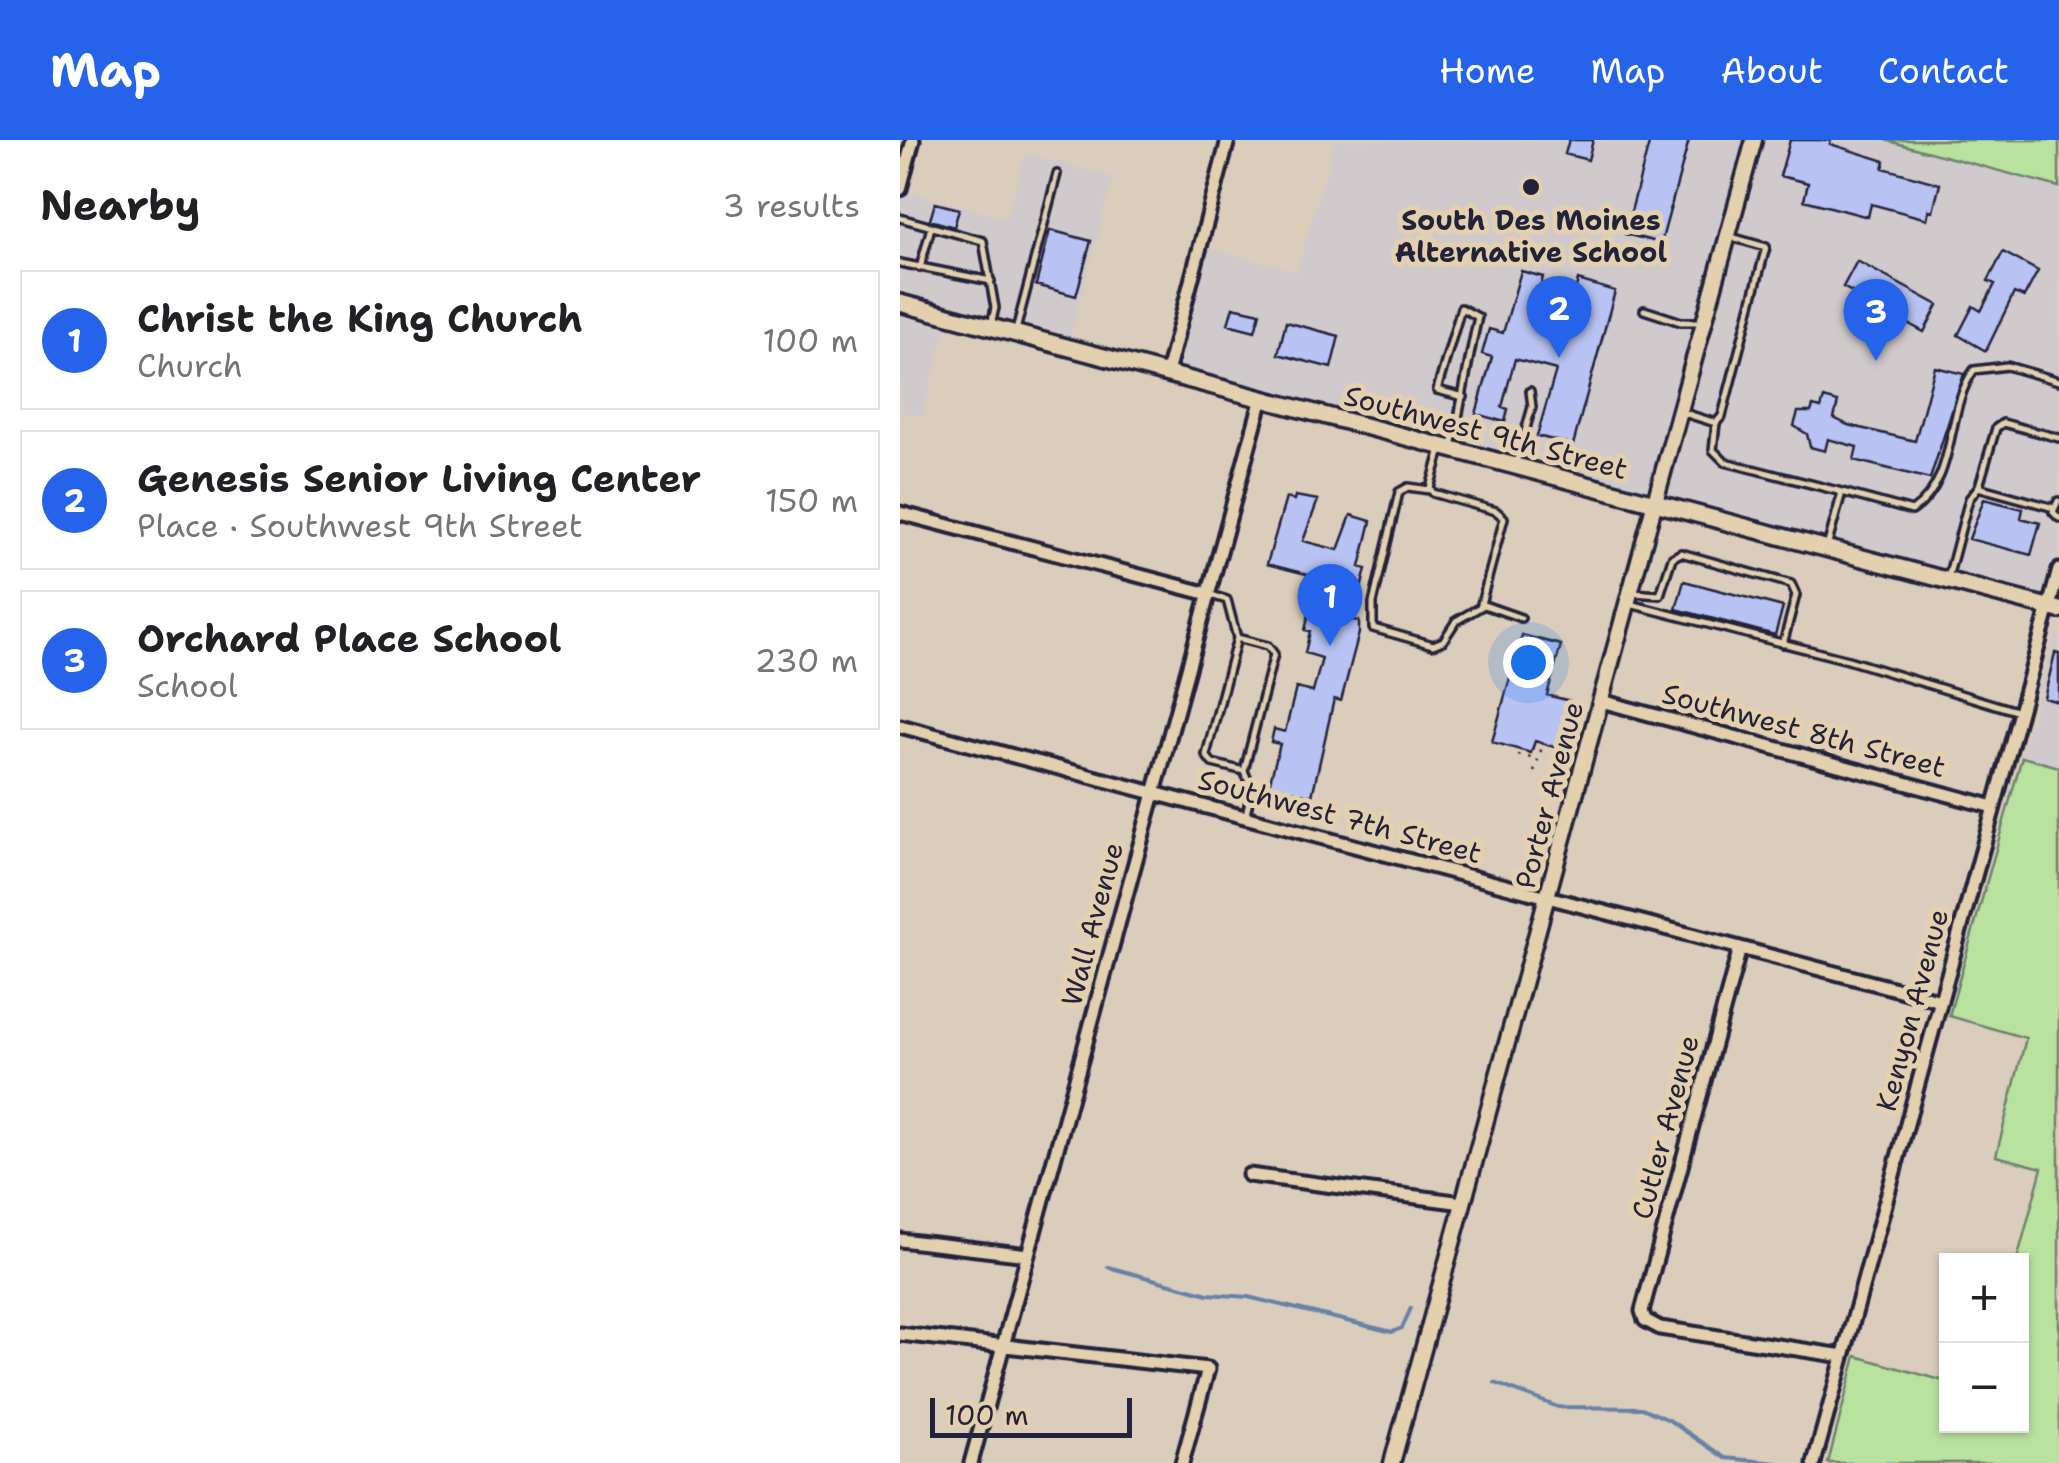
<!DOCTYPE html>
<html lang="en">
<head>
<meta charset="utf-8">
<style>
	body { margin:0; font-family:"Shantell Sans",sans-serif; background:#f6f6f6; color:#202124 }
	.controls { position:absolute; right:30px; bottom:30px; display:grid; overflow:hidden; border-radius:0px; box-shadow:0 2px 8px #0004 }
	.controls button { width:90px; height:90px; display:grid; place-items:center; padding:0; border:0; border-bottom:2px solid #e0e0e0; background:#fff; color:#202124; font:50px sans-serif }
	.scale { position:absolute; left:30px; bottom:25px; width:202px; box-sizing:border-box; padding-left:10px; border:5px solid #22223b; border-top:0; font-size:28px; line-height:35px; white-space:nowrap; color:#22223b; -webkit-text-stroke:8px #e2d0ae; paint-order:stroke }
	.you { position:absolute; left:628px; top:522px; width:35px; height:35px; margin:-25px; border:8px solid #fff; border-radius:50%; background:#1a73e8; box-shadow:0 0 0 15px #1a73e833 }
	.badge { display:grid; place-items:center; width:65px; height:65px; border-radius:50%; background:#2563eb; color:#fff; font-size:32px; font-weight:700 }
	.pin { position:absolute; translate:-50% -82px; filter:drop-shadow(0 2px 5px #0008) }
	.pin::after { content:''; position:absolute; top:52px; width:35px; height:30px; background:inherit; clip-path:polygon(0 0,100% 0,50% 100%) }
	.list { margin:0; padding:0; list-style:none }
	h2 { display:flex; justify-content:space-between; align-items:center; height:130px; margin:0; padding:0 40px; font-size:42px }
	h2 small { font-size:32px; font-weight:400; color:#757577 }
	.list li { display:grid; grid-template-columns:65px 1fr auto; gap:30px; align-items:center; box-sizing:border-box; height:140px; margin:0 20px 20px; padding:0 20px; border:2px solid #e0e0e0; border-radius:0px }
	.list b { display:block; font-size:38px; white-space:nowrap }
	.list p { margin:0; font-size:32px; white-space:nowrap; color:#757577 }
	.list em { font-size:32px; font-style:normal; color:#757577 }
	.map { position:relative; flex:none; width:1159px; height:1323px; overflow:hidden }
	header { display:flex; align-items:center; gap:60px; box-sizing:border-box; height:140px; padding:0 50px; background:#2563eb; color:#fff }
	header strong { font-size:48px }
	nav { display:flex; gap:55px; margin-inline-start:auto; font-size:35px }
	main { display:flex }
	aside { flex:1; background:#fff }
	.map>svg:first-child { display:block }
	.built { fill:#d0cacd }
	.green { fill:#b9e29f; stroke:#6e826d; stroke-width:2.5 }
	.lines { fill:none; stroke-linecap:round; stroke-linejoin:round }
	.stream { stroke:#6682a6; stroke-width:4 }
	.building { fill:#b8c3f4; stroke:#22223b; stroke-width:2.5 }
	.service-casing { stroke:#22223b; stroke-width:12 }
	.minor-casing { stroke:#22223b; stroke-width:19 }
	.tertiary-casing { stroke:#22223b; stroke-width:21 }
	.secondary-casing { stroke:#22223b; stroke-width:22 }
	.path { stroke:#22223b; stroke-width:2.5; stroke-dasharray:2.5 8; stroke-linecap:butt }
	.service { stroke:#e2d0ae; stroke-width:5 }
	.minor { stroke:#e2d0ae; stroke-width:11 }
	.tertiary { stroke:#e2d0ae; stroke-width:14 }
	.secondary { stroke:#e2d0ae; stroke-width:15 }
	.poi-dot { fill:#22223b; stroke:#e2d0ae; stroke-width:4 }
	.labels { text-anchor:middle; stroke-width:10; stroke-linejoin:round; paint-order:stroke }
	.poi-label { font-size:28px; font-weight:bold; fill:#22223b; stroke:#e2d0ae }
	.street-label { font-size:28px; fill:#22223b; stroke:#e2d0ae }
</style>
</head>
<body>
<header>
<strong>Map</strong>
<nav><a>Home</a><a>Map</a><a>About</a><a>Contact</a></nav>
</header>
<main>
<aside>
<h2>Nearby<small>3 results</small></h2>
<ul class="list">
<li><span class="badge">1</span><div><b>Christ the King Church</b><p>Church</p></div><em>100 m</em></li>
<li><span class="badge">2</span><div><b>Genesis Senior Living Center</b><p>Place · Southwest 9th Street</p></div><em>150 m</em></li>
<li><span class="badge">3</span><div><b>Orchard Place School</b><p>School</p></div><em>230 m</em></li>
</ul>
</aside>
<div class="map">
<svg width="1159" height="1323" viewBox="0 0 1159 1323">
	<rect width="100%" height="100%" fill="#dacdbc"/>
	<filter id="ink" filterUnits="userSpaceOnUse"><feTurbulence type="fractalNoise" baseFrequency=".01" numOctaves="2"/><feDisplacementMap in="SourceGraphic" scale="20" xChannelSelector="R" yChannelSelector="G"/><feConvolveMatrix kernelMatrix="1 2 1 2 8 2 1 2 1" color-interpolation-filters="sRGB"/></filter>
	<g filter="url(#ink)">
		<!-- built -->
		<path class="built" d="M 435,0 L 985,0 L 1159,47 L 1159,470 L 267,233 L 300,106 L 397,131 Z
			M 125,13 L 213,37 L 168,207 L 49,176 L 22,277 L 0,271 L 0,50 L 107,78 Z
			M 1156,492 L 1159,492 L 1159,627 L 1122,617 Z"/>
		<!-- green -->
		<path class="green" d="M 985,0 L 1159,0 L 1159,47 Z
			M 1122,617 L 1159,627 L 1159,1323 L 928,1323 L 956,1216 L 1044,1241 L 1046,1235 L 1046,1286 L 1122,1286 L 1122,1120 L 1117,1120 L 1142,1028 L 1096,1016 L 1126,898 L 1049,876 Z"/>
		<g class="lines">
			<!-- stream -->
			<path class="stream" d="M 208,1127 L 308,1154 L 348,1157 L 492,1192 L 502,1188 L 511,1168
				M 595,1243 L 658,1267 L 742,1268 L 769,1280 L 825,1318 L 877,1323"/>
		</g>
		<!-- building -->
		<path class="building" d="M 669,0 L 693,0 L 688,20 L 665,14 Z
			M 750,0 L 789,0 L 761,103 L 725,94 Z
			M 890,0 L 931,0 L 930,4 L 985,21 L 983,28 L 1040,44 L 1033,71 L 1029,70 L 1027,79 L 971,64 L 968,77 L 904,60 L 908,43 L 880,36 Z
			M 35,63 L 59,69 L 54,87 L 30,80 Z
			M 150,90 L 191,101 L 176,156 L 136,145 Z
			M 1103,112 L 1138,131 L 1124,157 L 1114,153 L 1086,211 L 1058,195 L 1073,166 L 1081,171 L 1095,144 L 1088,141 Z
			M 957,121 L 1038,165 L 1024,192 L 998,178 L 995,184 L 972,172 L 975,165 L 943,147 Z
			M 621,131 L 643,137 L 633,174 L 666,184 L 678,140 L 715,151 L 673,305 L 637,296 L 656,230 L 615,219 L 602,267 L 608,269 L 605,282 L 576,274 L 592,217 L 582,214 L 589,189 L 603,193 Z
			M 333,167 L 360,173 L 355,191 L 328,184 Z
			M 386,182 L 439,196 L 431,228 L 378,214 Z
			M 1035,227 L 1064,234 L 1030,339 L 954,320 L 957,307 L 928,299 L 925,311 L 910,307 L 907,294 L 894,286 L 898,272 L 911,272 L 913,266 L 921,268 L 924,258 L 938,262 L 934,278 L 948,285 L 1015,301 Z
			M 395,356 L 418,360 L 403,401 L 438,410 L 451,375 L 471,381 L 460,427 L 466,429 L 453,480 L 459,481 L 459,493 L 441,561 L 434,559 L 412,656 L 369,645 L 380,604 L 371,602 L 374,589 L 385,592 L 396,548 L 413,552 L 422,518 L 405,513 L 410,491 L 405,490 L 418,437 L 367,424 L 386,358 L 394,360 Z
			M 1084,359 L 1123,369 L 1121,378 L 1140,383 L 1131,415 L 1069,399 Z
			M 784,441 L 883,467 L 875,495 L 776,469 Z
			M 622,495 L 661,505 L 647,555 L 670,561 L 657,608 L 635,601 L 631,613 L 592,602 Z
			M 1155,513 L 1159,514 L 1159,562 L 1144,558 Z"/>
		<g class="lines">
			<defs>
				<path id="service" d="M 0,78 L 83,101 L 95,168 L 91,185
					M 0,123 L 91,141
					M 20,128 L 31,87
					M 744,170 L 781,182 L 802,182
					M 116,190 L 157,34
					M 784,273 L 816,283 L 822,276 L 866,107 L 831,97
					M 816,283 L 813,310 L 825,322 L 942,352 L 927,407
					M 552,306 C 562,263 568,220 578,177 L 561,168 L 537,250 L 564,257
					M 541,309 L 530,348 L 533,353 L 596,371 L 604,378 L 581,464 L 621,478
					M 616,323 L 632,267 L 630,251
					M 1078,347 L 1154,368
					M 530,350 L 508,347 L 499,352 L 473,463 L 473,488 L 533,505 L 543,501 L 556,481 L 582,466
					M 942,352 L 1012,371 C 1059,339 1044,272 1074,230 L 1107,226 L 1159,241
					M 1158,361 L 1153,372 L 1159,378
					M 1048,438 L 1069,359 L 1079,346 L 1096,288 L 1103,283 L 1159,298
					M 733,453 L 760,455 L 772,418 L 781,413 L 891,444 L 896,455 L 883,504
					M 311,455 L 327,460 L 337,498 L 368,506 L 374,514 L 344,631 L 352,649 L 346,674
					M 730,464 L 948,520 L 1119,572
					M 337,498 L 306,615 L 312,623 L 344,631"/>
				<path id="minor" d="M 0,49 L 13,0
					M 267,233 L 328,0
					M 0,373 L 309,454
					M 701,561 L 1094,667
					M 0,586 L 1041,861
					M 840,808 L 742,1171 L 745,1180 L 760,1188 L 943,1216
					M 349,1035 L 563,1063
					M 0,1100 L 128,1115
					M 0,1194 L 308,1229 L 282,1323
					M 71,1323 L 362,258
					M 914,1323 L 1159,430"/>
				<path id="tertiary" d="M 492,1323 L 854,0"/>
				<path id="secondary" d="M 0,163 L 1159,470"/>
			</defs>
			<!-- service casing -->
			<use href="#service" class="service-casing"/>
			<!-- minor casing -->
			<use href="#minor" class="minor-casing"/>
			<!-- tertiary casing -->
			<use href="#tertiary" class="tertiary-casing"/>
			<!-- secondary casing -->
			<use href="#secondary" class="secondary-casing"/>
			<!-- path -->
			<path class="path" d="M 618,615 L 636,619
				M 634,632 L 643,604"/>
			<!-- service -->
			<use href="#service" class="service"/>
			<!-- minor -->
			<use href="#minor" class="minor"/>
			<!-- tertiary -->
			<use href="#tertiary" class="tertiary"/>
			<!-- secondary -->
			<use href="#secondary" class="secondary"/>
		</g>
	</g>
	<!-- markers -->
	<circle class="poi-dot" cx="631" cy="47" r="10"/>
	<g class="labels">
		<!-- poi labels -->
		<g class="poi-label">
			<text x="631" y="90">South Des Moines<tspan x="631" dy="32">Alternative School</tspan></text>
		</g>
		<!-- street labels -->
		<g class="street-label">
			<text transform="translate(586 292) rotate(15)" y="10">Southwest 9th Street</text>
			<text transform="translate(904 590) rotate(15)" y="10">Southwest 8th Street</text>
			<text transform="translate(649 655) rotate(-75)" y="10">Porter Avenue</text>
			<text transform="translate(440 676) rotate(15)" y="10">Southwest 7th Street</text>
			<text transform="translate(192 784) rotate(-75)" y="10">Wall Avenue</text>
			<text transform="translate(1012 870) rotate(-75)" y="10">Kenyon Avenue</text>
			<text transform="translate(765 987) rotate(-75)" y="10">Cutler Avenue</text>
		</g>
	</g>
</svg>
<div class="controls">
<button>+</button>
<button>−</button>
</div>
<div class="scale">100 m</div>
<div class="you"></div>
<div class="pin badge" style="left:430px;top:506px">1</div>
<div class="pin badge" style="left:659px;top:218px">2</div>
<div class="pin badge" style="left:976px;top:221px">3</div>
</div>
</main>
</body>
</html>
